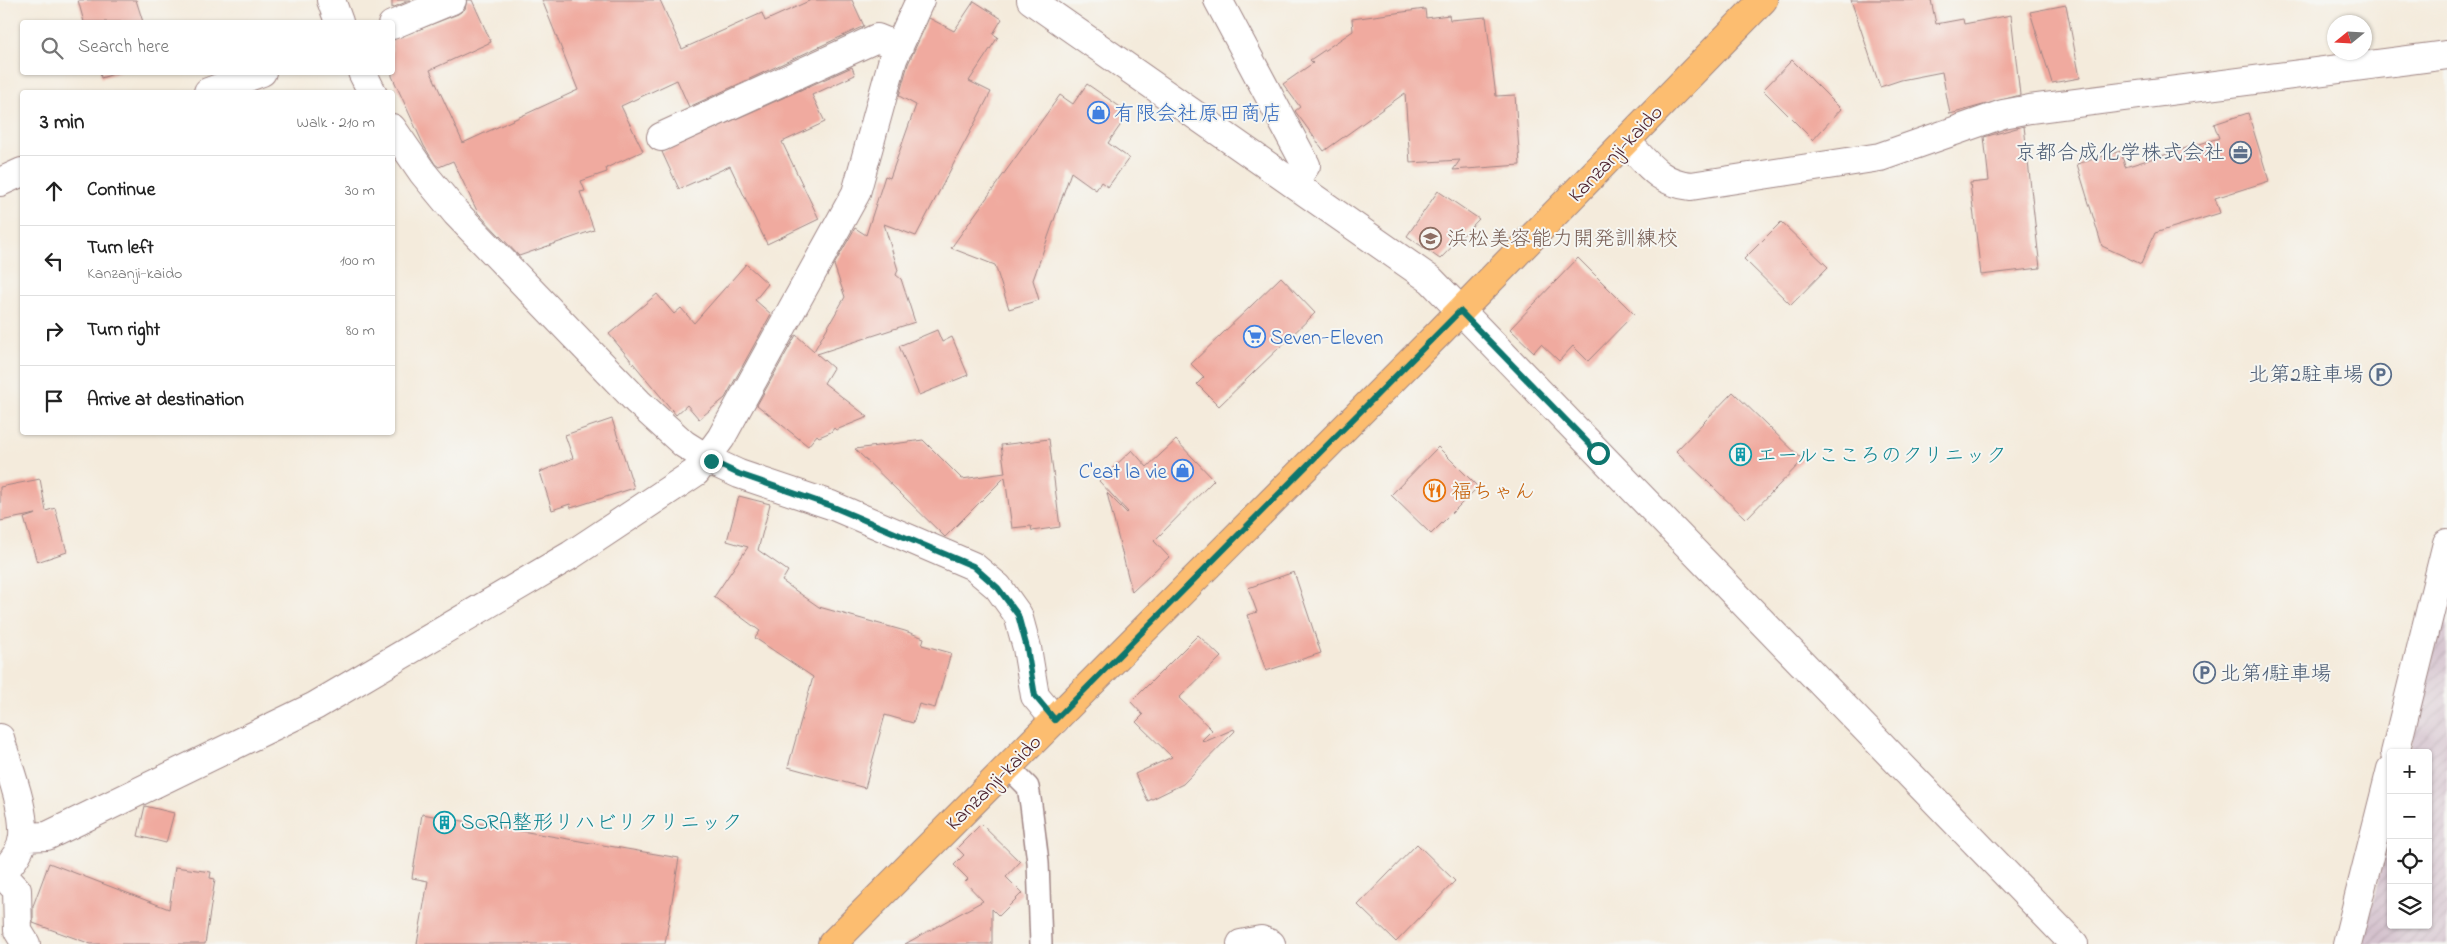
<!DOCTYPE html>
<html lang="en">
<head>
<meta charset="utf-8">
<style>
	body { margin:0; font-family:"Indie Flower","Klee One",sans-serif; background:#f6f6f6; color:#222 }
	.controls { position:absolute; right:15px; bottom:15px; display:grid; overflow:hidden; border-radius:5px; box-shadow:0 1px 4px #0004 }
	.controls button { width:45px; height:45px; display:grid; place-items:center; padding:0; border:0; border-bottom:1px solid #e0e0e0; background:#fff; color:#222; font:25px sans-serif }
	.compass { position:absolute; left:2327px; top:15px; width:45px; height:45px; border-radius:50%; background:#fff; box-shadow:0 1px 4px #0004; rotate:252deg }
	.stop { position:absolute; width:15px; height:15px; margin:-11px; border:4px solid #0f766e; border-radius:50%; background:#fff }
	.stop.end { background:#0f766e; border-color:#fff; box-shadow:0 1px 5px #0008 }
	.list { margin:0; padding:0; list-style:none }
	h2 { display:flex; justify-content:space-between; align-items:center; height:65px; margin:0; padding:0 20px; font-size:21px }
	h2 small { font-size:16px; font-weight:400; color:#767676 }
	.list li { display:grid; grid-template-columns:32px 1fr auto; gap:15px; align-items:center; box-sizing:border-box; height:70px; padding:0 20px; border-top:1px solid #e0e0e0 }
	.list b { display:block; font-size:19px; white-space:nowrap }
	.list p { margin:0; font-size:16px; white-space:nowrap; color:#767676 }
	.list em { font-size:16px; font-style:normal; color:#767676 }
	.icon { flex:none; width:28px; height:28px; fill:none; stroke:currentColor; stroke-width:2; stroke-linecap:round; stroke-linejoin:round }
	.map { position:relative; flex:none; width:2447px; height:944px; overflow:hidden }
	.search { position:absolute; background:#fff; box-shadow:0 1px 4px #0004; left:20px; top:20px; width:375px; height:55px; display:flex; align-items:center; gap:12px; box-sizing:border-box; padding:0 18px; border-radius:5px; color:#767676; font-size:19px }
	.panel { position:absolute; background:#fff; box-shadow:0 1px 4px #0004; left:20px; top:90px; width:375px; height:345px; border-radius:5px }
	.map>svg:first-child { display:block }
	.industrial { fill:url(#industrial-furrows) }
	.building { fill:#f0aa9f }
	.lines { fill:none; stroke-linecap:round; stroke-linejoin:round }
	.service-casing { stroke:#9f8584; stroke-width:24 }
	.minor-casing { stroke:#9f8584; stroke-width:30 }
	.tertiary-casing { stroke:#9f8584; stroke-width:30 }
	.primary-casing { stroke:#9f8584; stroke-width:30 }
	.service { stroke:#fff; stroke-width:21 }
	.minor { stroke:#fff; stroke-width:28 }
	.tertiary { stroke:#fff; stroke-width:28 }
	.primary { stroke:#fcbd6f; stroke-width:28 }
	.route { stroke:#0f766e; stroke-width:6 }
	.labels { text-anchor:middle; stroke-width:4; stroke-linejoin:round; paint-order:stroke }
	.shop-label { font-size:21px; fill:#366cbe; stroke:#f6f6f2; text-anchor:start }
	.service-label { font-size:21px; fill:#4e5e75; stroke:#f6f6f2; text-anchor:end }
	.street-label { font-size:21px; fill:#4a1f2b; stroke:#f6f6f2 }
	.education-label { font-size:21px; fill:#785e54; stroke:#f6f6f2; text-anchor:start }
	.culture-label { font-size:21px; fill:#0d838f; stroke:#f6f6f2; text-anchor:start }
	.food-label { font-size:21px; fill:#c56008; stroke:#f6f6f2; text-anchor:start }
</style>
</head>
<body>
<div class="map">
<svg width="2447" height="944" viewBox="0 0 2447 944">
	<defs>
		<pattern id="industrial-furrows" width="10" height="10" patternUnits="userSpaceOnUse" patternTransform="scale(1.25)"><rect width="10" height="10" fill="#d1bdca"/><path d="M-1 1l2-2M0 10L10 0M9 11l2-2" fill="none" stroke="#b5a2ae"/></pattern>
	</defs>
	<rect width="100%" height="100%" fill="#f6f6f2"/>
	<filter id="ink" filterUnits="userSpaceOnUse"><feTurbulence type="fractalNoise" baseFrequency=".02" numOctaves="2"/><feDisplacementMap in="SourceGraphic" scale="10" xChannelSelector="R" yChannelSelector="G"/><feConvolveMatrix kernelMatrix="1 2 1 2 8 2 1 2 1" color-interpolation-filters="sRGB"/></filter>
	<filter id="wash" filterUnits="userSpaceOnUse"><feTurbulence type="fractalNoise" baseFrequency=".0096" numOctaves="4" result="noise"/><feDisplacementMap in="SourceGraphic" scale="20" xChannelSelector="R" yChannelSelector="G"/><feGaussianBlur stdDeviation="1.12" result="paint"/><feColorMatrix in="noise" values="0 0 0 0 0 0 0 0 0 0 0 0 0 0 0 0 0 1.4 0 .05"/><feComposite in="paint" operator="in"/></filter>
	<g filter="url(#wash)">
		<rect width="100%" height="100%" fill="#f4ebdc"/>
		<!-- industrial -->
		<path class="industrial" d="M 2447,601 L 2447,944 L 2362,944 L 2391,828 L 2391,925 L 2428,925 L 2428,753 L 2409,753 Z"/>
		<g id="blocks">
			<!-- building -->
			<path class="building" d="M 78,0 L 136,0 L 143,22 L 84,22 Z
				M 392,0 L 411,0 L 392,8 Z
				M 467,0 L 472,0 L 491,42 L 430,70 L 463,143 L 578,90 L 542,0 L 660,0 L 682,49 L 762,13 L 765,21 L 811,0 L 852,0 L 864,26 L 689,107 L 677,80 L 621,106 L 643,151 L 606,168 L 607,172 L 581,181 L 585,191 L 580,192 L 594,230 L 519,256 L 478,213 L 453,161 L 439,167 L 435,164 L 424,146 L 392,76 L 392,40 L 458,14 L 465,9 Z
				M 1851,0 L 1931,0 L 1936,24 L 1963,19 L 1964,24 L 2011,15 L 2020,95 L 1950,114 L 1942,72 L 1901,80 L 1880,87 Z
				M 974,1 L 1002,19 L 993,34 L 998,37 L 969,81 L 991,92 L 916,236 L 884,224 L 898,270 L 896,275 L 901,279 L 915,322 L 817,354 L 833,368 L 824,383 L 868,417 L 836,430 L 834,428 L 831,432 L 819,437 L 817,435 L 808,446 L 757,405 L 796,335 L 814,351 L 845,297 L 834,265 L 855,228 L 866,235 L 885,176 L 890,178 L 916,105 L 899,96 L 908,64 L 929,18 L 954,31 Z
				M 2066,5 L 2080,78 L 2052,83 L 2030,12 Z
				M 1425,9 L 1426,18 L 1449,15 L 1450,20 L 1486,17 L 1496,96 L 1515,95 L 1520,165 L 1453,170 L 1460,160 L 1410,163 L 1405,93 L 1324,151 L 1295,111 L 1300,107 L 1283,84 L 1313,63 L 1310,60 L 1353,31 L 1352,19 Z
				M 1792,60 L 1841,109 L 1813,140 L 1763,90 Z
				M 852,67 L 855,75 L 812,95 L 825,122 L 782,142 L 819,219 L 767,244 L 730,166 L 679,189 L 662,152 Z
				M 100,72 L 120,72 L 101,78 Z
				M 1087,84 L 1129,113 L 1108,143 L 1129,158 L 1108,187 L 1101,182 L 1096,190 L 1071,172 L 1033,280 L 1039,300 L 1009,309 L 995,265 L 951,248 L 1060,95 L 1073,104 Z
				M 2248,113 L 2269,181 L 2215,198 L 2220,213 L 2155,233 L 2141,264 L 2102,246 L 2077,164 L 2121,151 L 2125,167 L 2219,138 L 2214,124 Z
				M 2024,126 L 2040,268 L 1981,275 L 1970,183 L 1989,181 L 1984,137 Z
				M 1438,191 L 1479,219 L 1440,259 L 1407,236 Z
				M 1781,222 L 1828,267 L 1791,305 L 1744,259 Z
				M 1578,258 L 1634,314 L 1588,361 L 1573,346 L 1559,361 L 1541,344 L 1534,352 L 1510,329 Z
				M 746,264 L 768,284 L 755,300 L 771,314 L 725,398 L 699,419 L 687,405 L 676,415 L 609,334 L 657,294 L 674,314 L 681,308 L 694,323 Z
				M 1281,277 L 1315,313 L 1219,406 L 1197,384 L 1204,377 L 1191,364 Z
				M 937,330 L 942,342 L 952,337 L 968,375 L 919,395 L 899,346 Z
				M 1733,392 L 1803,460 L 1746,519 L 1676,451 Z
				M 612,419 L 634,488 L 571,508 L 570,504 L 552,510 L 540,472 L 573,458 L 565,435 Z
				M 1049,439 L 1060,527 L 1032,531 L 1031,526 L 1012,528 L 1005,477 L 945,537 L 855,449 L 923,440 L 962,479 L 1005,473 L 1001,445 Z
				M 1176,440 L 1214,480 L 1154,541 L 1169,557 L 1132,592 L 1107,493 L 1127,513 L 1128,512 L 1099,481 L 1132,450 L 1147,467 Z
				M 1438,447 L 1478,487 L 1431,534 L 1391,495 Z
				M 40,479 L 46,511 L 55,508 L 67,552 L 37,562 L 24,518 L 36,514 L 0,521 L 0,487 Z
				M 739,496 L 770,504 L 758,550 L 788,571 L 782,581 L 819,607 L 905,631 L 924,638 L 922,645 L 951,653 L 935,708 L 919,704 L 913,723 L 885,715 L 865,788 L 788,767 L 813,677 L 755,638 L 760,631 L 714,597 L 748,547 L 727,541 Z
				M 1294,572 L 1321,653 L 1266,671 L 1247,615 L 1257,612 L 1248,588 Z
				M 1198,635 L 1221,657 L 1179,698 L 1212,730 L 1202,740 L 1204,742 L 1234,729 L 1235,731 L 1183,784 L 1148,801 L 1135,774 L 1172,757 L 1136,722 L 1143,715 L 1131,702 Z
				M 145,806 L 174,813 L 166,843 L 138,836 Z
				M 422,814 L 679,858 L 665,944 L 417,944 L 428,881 L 412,878 Z
				M 981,824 L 1020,862 L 1006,877 L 1022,893 L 999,916 L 992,909 L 992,944 L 905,944 L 983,901 L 965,882 L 968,879 L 954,865 L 964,855 L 957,848 Z
				M 1417,844 L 1455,881 L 1396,942 L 1358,905 Z
				M 49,863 L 169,909 L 175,867 L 211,872 L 210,878 L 215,879 L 205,944 L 91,944 L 33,923 L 33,906 Z"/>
		</g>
	</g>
	<g filter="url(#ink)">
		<use href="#blocks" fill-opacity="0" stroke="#9f8584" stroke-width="1"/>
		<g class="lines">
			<defs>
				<path id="service" d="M 1008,767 L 1028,787 L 1031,805 L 1038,862 L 1041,944"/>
				<path id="minor" d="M 331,0 L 339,22
					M 1218,0 L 1306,165 L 1293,183
					M 392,25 L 452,0
					M 362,72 L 372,92
					M 208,92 L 262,72
					M 392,128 L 423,173 L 456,213 L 638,402 L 684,444 L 711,461 L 739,474 L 831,505 L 973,566 L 998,587 L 1018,615 L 1027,648 L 1035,696 L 1055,720
					M 661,137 L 877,38 L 899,47
					M 1626,141 C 1647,163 1659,183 1691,186 L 1880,157 L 2003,114 L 2030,109 L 2447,55
					M 0,182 L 22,172
					M 0,738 C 8,767 25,807 23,836 C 22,851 11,864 0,874
					M 2395,753 L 2447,543
					M 23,837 L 47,836 L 315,706 L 571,555 L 696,472 L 721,438 L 856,193 L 893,59 L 920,0
					M 1,873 L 17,890 L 18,931 L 26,944
					M 1241,944 L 1261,940 L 1271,944
					M 2347,944 L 2391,769"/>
				<path id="tertiary" d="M 1031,0 L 1431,280 L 2074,944"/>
				<path id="primary" d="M 832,944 L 1437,335 L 1763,0"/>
			</defs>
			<!-- service casing -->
			<use href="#service" class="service-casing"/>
			<!-- minor casing -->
			<use href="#minor" class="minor-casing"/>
			<!-- tertiary casing -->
			<use href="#tertiary" class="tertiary-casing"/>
			<!-- primary casing -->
			<use href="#primary" class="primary-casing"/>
			<!-- service -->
			<use href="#service" class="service"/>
			<!-- minor -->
			<use href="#minor" class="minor"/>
			<!-- tertiary -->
			<use href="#tertiary" class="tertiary"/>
			<!-- primary -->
			<use href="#primary" class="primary"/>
		</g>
	</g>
	<g class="lines" filter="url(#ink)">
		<!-- route -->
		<path class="route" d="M 711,461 L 739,474 L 831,506 L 973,566 L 998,588 L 1018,615 L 1027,648 L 1035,696 L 1055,720 L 1460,311 L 1598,453"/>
	</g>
	<!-- icons -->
	<defs>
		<symbol id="shop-ring" viewBox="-11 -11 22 22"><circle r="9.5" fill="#f6f6f2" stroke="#3f7fe0" stroke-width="1.5"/><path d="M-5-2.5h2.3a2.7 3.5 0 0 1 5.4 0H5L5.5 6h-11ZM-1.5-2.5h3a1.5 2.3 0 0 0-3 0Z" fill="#3f7fe0"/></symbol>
		<symbol id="office-ring" viewBox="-11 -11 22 22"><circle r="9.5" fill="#f6f6f2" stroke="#5c6f8a" stroke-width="1.5"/><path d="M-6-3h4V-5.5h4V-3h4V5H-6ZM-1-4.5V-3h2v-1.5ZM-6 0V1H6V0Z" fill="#5c6f8a"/></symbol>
		<symbol id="university-ring" viewBox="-11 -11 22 22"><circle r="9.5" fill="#f6f6f2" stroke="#8d6e63" stroke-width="1.5"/><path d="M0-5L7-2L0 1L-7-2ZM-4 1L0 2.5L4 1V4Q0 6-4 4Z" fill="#8d6e63"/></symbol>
		<symbol id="supermarket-ring" viewBox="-11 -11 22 22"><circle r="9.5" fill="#f6f6f2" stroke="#3f7fe0" stroke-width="1.5"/><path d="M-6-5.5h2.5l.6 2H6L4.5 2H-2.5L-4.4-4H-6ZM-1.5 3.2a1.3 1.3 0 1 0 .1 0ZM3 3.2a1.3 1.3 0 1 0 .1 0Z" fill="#3f7fe0"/></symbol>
		<symbol id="parking-ring" viewBox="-11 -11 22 22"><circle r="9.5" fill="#f6f6f2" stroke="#5c6f8a" stroke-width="1.5"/><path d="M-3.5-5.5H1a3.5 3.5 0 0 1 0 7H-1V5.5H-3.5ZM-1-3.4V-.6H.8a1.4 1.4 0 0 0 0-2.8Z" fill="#5c6f8a"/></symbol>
		<symbol id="building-ring" viewBox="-11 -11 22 22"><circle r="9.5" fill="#f6f6f2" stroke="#0f9aa8" stroke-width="1.5"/><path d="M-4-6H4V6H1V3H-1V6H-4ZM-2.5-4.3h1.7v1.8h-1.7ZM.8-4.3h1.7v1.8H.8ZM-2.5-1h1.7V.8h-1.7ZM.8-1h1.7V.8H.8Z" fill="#0f9aa8"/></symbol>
		<symbol id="restaurant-ring" viewBox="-11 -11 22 22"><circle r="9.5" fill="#f6f6f2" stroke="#e8710a" stroke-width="1.5"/><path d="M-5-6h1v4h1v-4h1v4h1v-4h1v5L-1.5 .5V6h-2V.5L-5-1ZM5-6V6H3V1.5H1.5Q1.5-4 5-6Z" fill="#e8710a"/></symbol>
	</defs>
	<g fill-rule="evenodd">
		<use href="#shop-ring" x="1086" y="100" width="25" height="25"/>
		<use href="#office-ring" x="2228" y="140" width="25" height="25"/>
		<use href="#university-ring" x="1418" y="226" width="25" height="25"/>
		<use href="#supermarket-ring" x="1242" y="324" width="25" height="25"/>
		<use href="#parking-ring" x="2368" y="362" width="25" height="25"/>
		<use href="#building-ring" x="1728" y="442" width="25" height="25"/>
		<use href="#shop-ring" x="1170" y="458" width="25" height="25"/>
		<use href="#restaurant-ring" x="1422" y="478" width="25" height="25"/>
		<use href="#parking-ring" x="2192" y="660" width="25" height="25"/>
		<use href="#building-ring" x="432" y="810" width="25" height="25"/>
	</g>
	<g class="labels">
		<!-- shop labels -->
		<g class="shop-label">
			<text x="1114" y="120">有限会社原田商店</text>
			<text x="1270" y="344">Seven-Eleven</text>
			<text x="1167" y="478" text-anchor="end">C'eat la vie</text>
		</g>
		<!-- service labels -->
		<g class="service-label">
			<text x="2225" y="159">京都合成化学株式会社</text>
			<text x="2364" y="381">北第2駐車場</text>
			<text x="2220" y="680" text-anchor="start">北第1駐車場</text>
		</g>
		<!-- street labels -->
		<g class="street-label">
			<text transform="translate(1615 153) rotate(-46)" y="7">Kanzanji-kaido</text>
			<text transform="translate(993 782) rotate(-45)" y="7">Kanzanji-kaido</text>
		</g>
		<!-- education labels -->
		<g class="education-label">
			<text x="1447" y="245">浜松美容能力開発訓練校</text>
		</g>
		<!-- culture labels -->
		<g class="culture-label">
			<text x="1756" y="462">エールこころのクリニック</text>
			<text x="461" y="829">SORA整形リハビリクリニック</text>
		</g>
		<!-- food labels -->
		<g class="food-label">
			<text x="1451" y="498">福ちゃん</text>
		</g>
	</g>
</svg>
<div class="controls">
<button>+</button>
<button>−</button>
<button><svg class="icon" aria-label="locate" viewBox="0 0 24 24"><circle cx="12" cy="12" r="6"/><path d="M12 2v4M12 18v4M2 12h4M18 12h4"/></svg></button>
<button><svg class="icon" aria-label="layers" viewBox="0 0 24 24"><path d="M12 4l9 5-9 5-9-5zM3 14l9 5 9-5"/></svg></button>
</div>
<svg class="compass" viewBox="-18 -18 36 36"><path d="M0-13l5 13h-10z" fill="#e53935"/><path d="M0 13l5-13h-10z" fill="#767676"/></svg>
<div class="stop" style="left:1598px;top:453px"></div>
<div class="stop end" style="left:711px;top:461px"></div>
<div class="search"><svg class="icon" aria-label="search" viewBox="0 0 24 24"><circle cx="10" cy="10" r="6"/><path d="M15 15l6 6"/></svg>Search here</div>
<section class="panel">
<h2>3 min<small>Walk · 210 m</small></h2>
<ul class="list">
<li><svg class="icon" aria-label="ahead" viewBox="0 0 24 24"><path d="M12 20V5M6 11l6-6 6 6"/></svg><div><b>Continue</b></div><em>30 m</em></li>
<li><svg class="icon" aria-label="left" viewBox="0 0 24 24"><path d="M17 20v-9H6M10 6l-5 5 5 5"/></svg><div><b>Turn left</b><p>Kanzanji-kaido</p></div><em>100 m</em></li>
<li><svg class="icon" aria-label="right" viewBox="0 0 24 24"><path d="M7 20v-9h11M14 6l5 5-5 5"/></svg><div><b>Turn right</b></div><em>80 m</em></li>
<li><svg class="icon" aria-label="arrive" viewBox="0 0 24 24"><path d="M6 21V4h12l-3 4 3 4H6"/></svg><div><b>Arrive at destination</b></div></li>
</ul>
</section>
</div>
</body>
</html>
